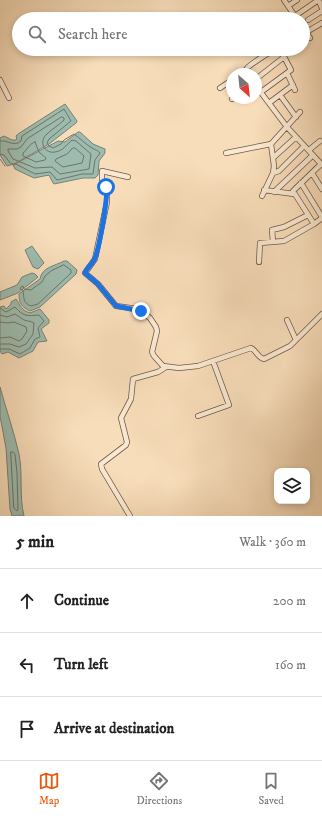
<!DOCTYPE html>
<html lang="en">
<head>
<meta charset="utf-8">
<style>
	body { margin:0; font-family:"IM FELL DW Pica",serif; background:#f6f6f6; color:#222 }
	.controls { position:absolute; right:12px; bottom:12px; display:grid; overflow:hidden; border-radius:8px; box-shadow:0 2px 6px #0003 }
	.controls button { width:36px; height:36px; display:grid; place-items:center; padding:0; border:0; border-bottom:1px solid #e0e0e0; background:#fff; color:#222; font:20px sans-serif }
	.compass { position:absolute; left:226px; top:68px; width:36px; height:36px; border-radius:50%; background:#fff; box-shadow:0 2px 6px #0003; rotate:153deg }
	.stop { position:absolute; width:12px; height:12px; margin:-9px; border:3px solid #1a73e8; border-radius:50%; background:#fff }
	.stop.end { background:#1a73e8; border-color:#fff; box-shadow:0 1px 4px #0008 }
	.list { margin:0; padding:0; list-style:none }
	h2 { display:flex; justify-content:space-between; align-items:center; height:52px; margin:0; padding:0 16px; font-size:17px }
	h2 small { font-size:13px; font-weight:400; color:#767676 }
	.list li { display:grid; grid-template-columns:26px 1fr auto; gap:12px; align-items:center; box-sizing:border-box; height:64px; padding:0 16px; border-top:1px solid #e0e0e0 }
	.list b { display:block; font-size:15px; white-space:nowrap }
	.list em { font-size:13px; font-style:normal; color:#767676 }
	.icon { flex:none; width:22px; height:22px; fill:none; stroke:currentColor; stroke-width:2; stroke-linecap:round; stroke-linejoin:round }
	.map { position:relative; flex:none; width:322px; height:516px; overflow:hidden }
	.search { position:absolute; background:#fff; box-shadow:0 2px 6px #0003; left:12px; right:12px; top:12px; height:44px; display:flex; align-items:center; gap:10px; box-sizing:border-box; padding:0 14px; border-radius:22px; color:#767676; font-size:15px }
	.sheet { height:244px; background:#fff }
	nav { display:flex; justify-content:space-around; align-items:center; box-sizing:border-box; height:56px; border-top:1px solid #e0e0e0; background:#fff; font-size:11px; color:#767676 }
	nav a { display:grid; justify-items:center; gap:2px }
	nav .on { color:#ea580c }
	.map>svg:first-child { display:block }
	.water { fill:#9dbcaf; stroke:#798276 }
	.lines { fill:none; stroke-linecap:round; stroke-linejoin:round }
	.shore { stroke:#707468; stroke-width:1 }
	.stream { stroke:#798276; stroke-width:1 }
	.minor-casing { stroke:#705847; stroke-width:6 }
	.minor { stroke:#fae9d2; stroke-width:4.5 }
	.route { stroke:#1a73e8; stroke-width:5 }
</style>
</head>
<body>
<div class="map">
<svg width="322" height="516" viewBox="0 0 322 516">
	<rect width="100%" height="100%" fill="#f8ddba"/>
	<filter id="stains"><feTurbulence type="fractalNoise" baseFrequency=".005" numOctaves="4"/><feColorMatrix values="0 0 0 0 .2 0 0 0 0 .09 0 0 0 0 .02 0 0 0 .5 -.17"/></filter>
	<radialGradient id="worn" r=".72"><stop offset=".6" stop-color="#630" stop-opacity="0"/><stop offset="1" stop-color="#630" stop-opacity=".3"/></radialGradient>
	<!-- water -->
	<path class="water" d="M 65,104 L 77,121 L 76,123 L 49,144 L 14,164 L 7,166 L 0,155 L 0,138 L 4,136 L 12,140 L 16,140 L 17,139 L 16,136 L 18,134 Z
		M 78,132 L 80,132 L 93,144 L 105,149 L 105,153 L 99,161 L 98,175 L 95,178 L 83,178 L 54,184 L 53,183 L 49,175 L 34,178 L 15,169 L 13,165 L 58,141 L 65,142 Z
		M 32,246 L 44,263 L 38,269 L 33,267 L 25,250 Z
		M 64,261 L 67,261 L 77,270 L 76,274 L 40,307 L 30,311 C 22,307 19,304 19,294 L 40,279 C 42,267 55,266 64,261 Z
		M 32,273 L 35,274 L 38,277 L 18,293 L 0,300 L 0,292 L 17,285 L 22,277 Z
		M 16,299 C 21,306 21,310 30,313 L 40,309 L 49,320 L 49,323 L 41,329 L 47,341 L 38,342 L 33,351 L 19,358 L 8,352 L 2,354 L 0,351 L 0,307 L 4,306 L 6,309 L 11,304 L 11,302 Z
		M 0,387 C 6,409 14,432 19,454 C 23,474 19,496 24,516 L 12,516 L 10,509 L 6,448 L 0,416 Z"/>
	<g class="lines">
		<!-- shore -->
		<path class="shore" d="M 62,117 L 64,118 L 64,120 C 58,126 50,130 45,136 C 39,144 46,154 55,152 C 63,151 66,145 72,140 L 76,141 L 91,154 L 89,169 L 60,174 L 52,167 L 35,168 L 13,159 L 8,151 L 8,149 L 17,149 L 21,147 L 27,139 Z
			M 0,141 C 8,140 10,145 18,143 L 21,141 L 22,136 L 64,109 L 71,121 L 49,139 L 47,143 L 49,146 L 53,148 L 61,144 L 64,140 L 74,134 C 80,138 85,144 92,148 C 95,150 98,150 100,153 L 95,160 L 93,174 L 82,174 L 57,180 L 50,172 L 35,174 L 16,164 L 11,164 L 4,155 L 0,154
			M 35,142 L 39,152 L 46,158 L 45,160 L 36,162 L 23,156 L 23,153 C 27,150 30,143 35,142 Z
			M 73,148 L 75,148 L 84,156 L 82,163 L 63,167 L 55,161 L 56,159 L 67,154 Z
			M 64,265 L 71,270 L 71,273 L 38,304 L 31,306 C 23,303 24,298 23,290 L 20,289 L 21,287 L 23,286 L 24,289 L 31,290 L 42,282 L 45,276 L 51,271 Z
			M 0,308 L 6,312 L 15,307 C 24,317 27,316 39,315 L 44,321 L 38,328 L 40,337 L 35,339 L 30,348 L 20,354 L 9,349 L 0,349
			M 0,315 L 7,317 L 15,314 L 24,320 L 32,322 L 34,323 L 33,334 L 26,344 L 19,347 L 10,344 L 0,344
			M 0,322 L 7,323 L 14,322 L 26,327 L 27,331 L 22,339 L 19,341 L 10,337 L 0,338
			M 11,452 L 13,452 L 15,454 L 17,473 L 18,509 L 17,511 L 14,508 Z"/>
		<!-- stream -->
		<path class="stream" d="M 0,159 L 5,166"/>
		<defs>
			<path id="minor" d="M 284,0 L 297,19
				M 288,6 L 297,0
				M 295,16 L 317,1 L 319,1 L 322,8
				M 287,19 L 293,13
				M 308,20 L 322,11
				M 303,28 L 310,38
				M 303,34 L 322,23
				M 287,73 L 295,90
				M 242,74 C 246,72 245,70 248,67 C 257,60 266,54 276,49
				M 256,79 L 284,57
				M 0,80 L 9,98
				M 256,86 L 287,127 L 322,165
				M 220,88 L 232,80
				M 261,92 L 291,70 L 280,49
				M 280,95 L 296,117
				M 232,99 L 234,98
				M 269,103 L 293,85
				M 309,150 L 320,141
				M 226,153 L 271,144 L 300,112
				M 274,157 L 296,137
				M 273,173 L 279,171 L 304,146
				M 312,173 L 322,189
				M 128,177 L 102,171 L 102,182 L 107,190 L 107,202 L 95,259 L 85,273 L 98,284 L 116,306 L 138,309 L 150,318 L 156,327 L 157,331 L 152,352 L 154,356 L 163,366 L 179,368 L 198,366 L 251,348 C 256,350 258,358 264,359 L 290,346 L 322,314
				M 301,183 L 322,217
				M 264,190 L 294,194
				M 274,192 L 313,155
				M 262,196 L 273,173 L 274,166 L 271,144
				M 314,224 L 293,191 L 321,164
				M 273,242 L 272,230 L 284,227 L 308,215
				M 259,262 L 260,243 L 284,241 L 314,224 L 322,218
				M 287,320 L 296,340
				M 198,416 L 229,405 L 213,361
				M 130,516 L 102,469 L 101,464 L 126,445 L 127,442 L 121,418 L 131,399 L 133,379 L 158,372 L 166,367"/>
		</defs>
		<!-- minor casing -->
		<use href="#minor" class="minor-casing"/>
		<!-- minor -->
		<use href="#minor" class="minor"/>
	</g>
	<g class="lines">
		<!-- route -->
		<path class="route" d="M 106,187 C 109,194 99,248 95,258 C 93,264 87,267 85,273 L 98,284 L 116,306 L 141,311"/>
	</g>
	<rect width="100%" height="100%" filter="url(#stains)"/>
	<rect width="100%" height="100%" fill="url(#worn)"/>
</svg>
<div class="controls">
<button><svg class="icon" aria-label="layers" viewBox="0 0 24 24"><path d="M12 4l9 5-9 5-9-5zM3 14l9 5 9-5"/></svg></button>
</div>
<svg class="compass" viewBox="-18 -18 36 36"><path d="M0-13l5 13h-10z" fill="#e53935"/><path d="M0 13l5-13h-10z" fill="#767676"/></svg>
<div class="stop" style="left:106px;top:187px"></div>
<div class="stop end" style="left:141px;top:311px"></div>
<div class="search"><svg class="icon" aria-label="search" viewBox="0 0 24 24"><circle cx="10" cy="10" r="6"/><path d="M15 15l6 6"/></svg>Search here</div>
</div>
<section class="sheet">
<h2>5 min<small>Walk · 360 m</small></h2>
<ul class="list">
<li><svg class="icon" aria-label="ahead" viewBox="0 0 24 24"><path d="M12 20V5M6 11l6-6 6 6"/></svg><div><b>Continue</b></div><em>200 m</em></li>
<li><svg class="icon" aria-label="left" viewBox="0 0 24 24"><path d="M17 20v-9H6M10 6l-5 5 5 5"/></svg><div><b>Turn left</b></div><em>160 m</em></li>
<li><svg class="icon" aria-label="arrive" viewBox="0 0 24 24"><path d="M6 21V4h12l-3 4 3 4H6"/></svg><div><b>Arrive at destination</b></div></li>
</ul>
</section>
<nav>
<a class="on"><svg class="icon" aria-label="map" viewBox="0 0 24 24"><path d="M3 6l6-2 6 2 6-2v14l-6 2-6-2-6 2zM9 4v14M15 6v14"/></svg>Map</a>
<a><svg class="icon" aria-label="directions" viewBox="0 0 24 24"><path d="M12 3l9 9-9 9-9-9zM9 14v-3h6M13 9l2 2-2 2"/></svg>Directions</a>
<a><svg class="icon" aria-label="saved" viewBox="0 0 24 24"><path d="M7 4h10v16l-5-4-5 4z"/></svg>Saved</a>
</nav>
</body>
</html>
